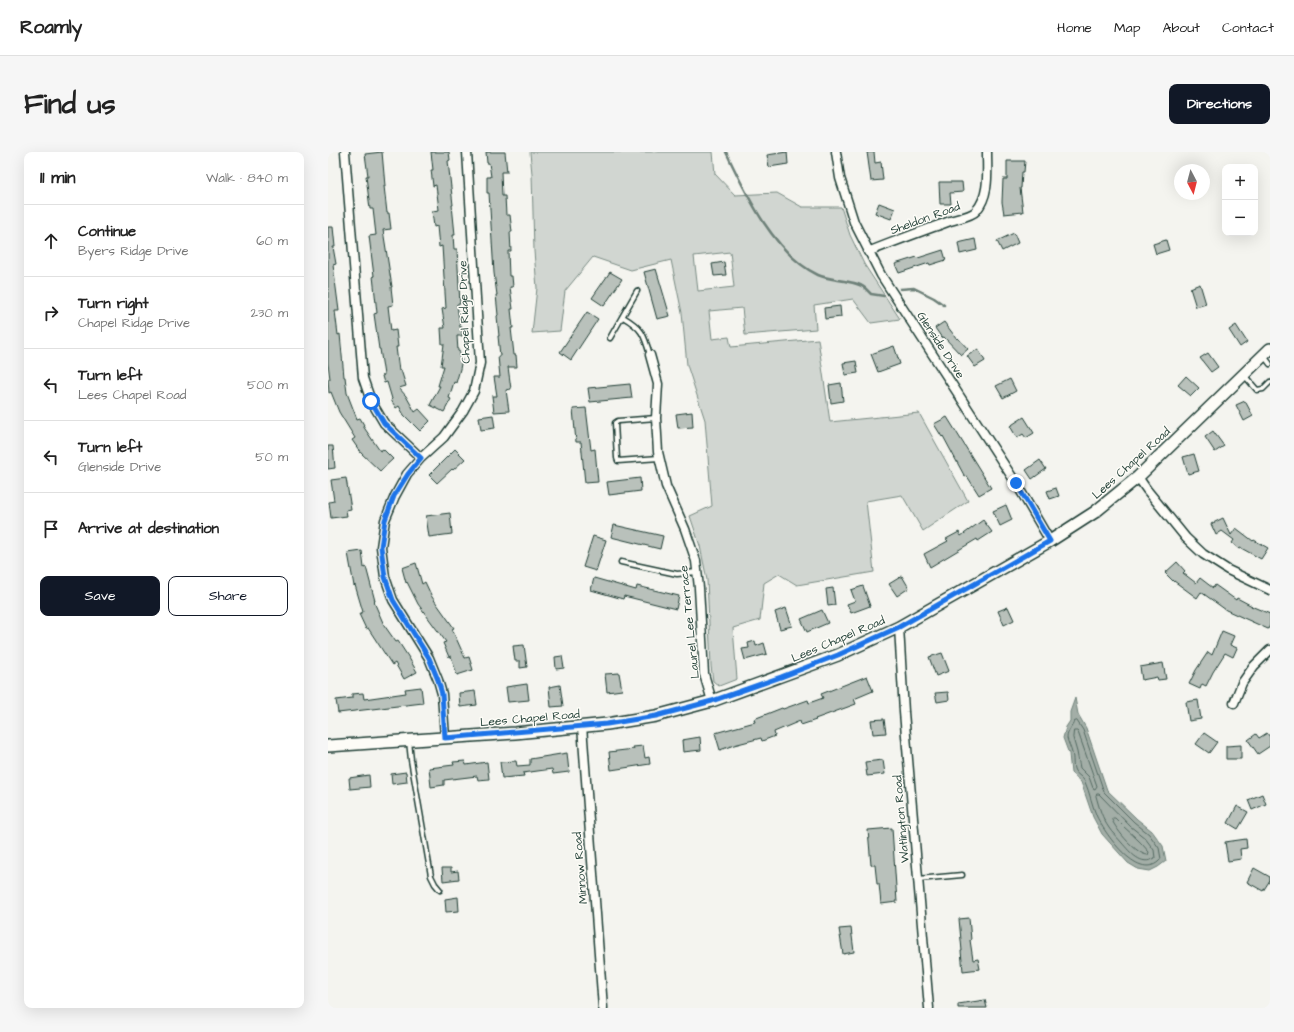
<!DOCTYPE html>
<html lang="en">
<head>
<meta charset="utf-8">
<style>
	body { margin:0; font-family:"Architects Daughter",sans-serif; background:#f6f6f6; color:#222 }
	.controls { position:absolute; right:12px; top:12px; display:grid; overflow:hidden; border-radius:8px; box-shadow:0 4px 16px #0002 }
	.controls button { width:36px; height:36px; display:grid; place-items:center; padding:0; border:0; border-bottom:1px solid #e0e0e0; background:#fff; color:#222; font:20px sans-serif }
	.compass { position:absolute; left:846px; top:12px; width:36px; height:36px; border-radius:50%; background:#fff; box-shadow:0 4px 16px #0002; rotate:173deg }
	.stop { position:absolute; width:12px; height:12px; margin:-9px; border:3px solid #1a73e8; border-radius:50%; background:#fff }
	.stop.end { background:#1a73e8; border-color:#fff; box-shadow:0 1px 4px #0008 }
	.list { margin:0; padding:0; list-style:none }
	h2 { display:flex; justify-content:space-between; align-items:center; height:52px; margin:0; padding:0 16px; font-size:17px }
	h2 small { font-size:13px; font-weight:400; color:#767676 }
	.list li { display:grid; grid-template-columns:26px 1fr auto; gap:12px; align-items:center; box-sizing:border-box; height:72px; padding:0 16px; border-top:1px solid #e0e0e0 }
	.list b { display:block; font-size:15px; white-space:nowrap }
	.list p { margin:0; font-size:13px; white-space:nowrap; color:#767676 }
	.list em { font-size:13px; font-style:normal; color:#767676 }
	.actions { display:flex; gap:8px; padding:12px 16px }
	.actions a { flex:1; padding:9px 0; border:1px solid #111827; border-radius:8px; text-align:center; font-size:14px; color:#111827 }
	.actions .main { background:#111827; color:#fff }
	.icon { flex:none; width:22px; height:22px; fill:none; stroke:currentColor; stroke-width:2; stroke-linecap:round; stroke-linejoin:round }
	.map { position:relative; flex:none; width:942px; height:856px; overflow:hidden; border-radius:8px }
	header { display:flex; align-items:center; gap:24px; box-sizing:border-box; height:56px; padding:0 20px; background:#fff; border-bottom:1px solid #e0e0e0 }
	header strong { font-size:19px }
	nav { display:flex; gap:22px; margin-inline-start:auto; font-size:14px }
	.intro { display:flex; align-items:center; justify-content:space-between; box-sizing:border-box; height:96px; padding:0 24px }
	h1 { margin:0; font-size:28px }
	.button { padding:10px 18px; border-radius:8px; background:#111827; color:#fff; font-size:14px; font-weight:700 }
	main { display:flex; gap:24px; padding:0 24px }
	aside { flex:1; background:#fff; border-radius:8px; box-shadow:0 4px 16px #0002 }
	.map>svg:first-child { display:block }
	.green { fill:#d1d6d1; stroke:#788a82; fill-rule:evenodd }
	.water { fill:#a3aea7; stroke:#6e8179 }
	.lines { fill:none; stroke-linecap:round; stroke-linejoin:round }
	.shore { stroke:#546a62; stroke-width:1 }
	.stream { stroke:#6e8179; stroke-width:2.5 }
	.building { fill:#b9c1bb; stroke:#1f3d34 }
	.service-casing { stroke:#1f3d34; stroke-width:7 }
	.minor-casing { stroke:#1f3d34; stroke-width:11 }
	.secondary-casing { stroke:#1f3d34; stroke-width:14 }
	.service { stroke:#fdfcf7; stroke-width:4 }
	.minor { stroke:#fdfcf7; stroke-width:8 }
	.secondary { stroke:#fdfcf7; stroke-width:11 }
	.route { stroke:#1a73e8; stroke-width:5 }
	.labels { text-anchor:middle; stroke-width:3; stroke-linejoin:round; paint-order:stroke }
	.street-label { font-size:12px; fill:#1f3d34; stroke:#fdfcf7 }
</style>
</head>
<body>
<header>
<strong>Roamly</strong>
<nav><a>Home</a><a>Map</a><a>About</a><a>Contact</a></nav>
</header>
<div class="intro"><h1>Find us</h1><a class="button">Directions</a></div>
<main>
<aside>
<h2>11 min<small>Walk · 840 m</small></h2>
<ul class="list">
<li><svg class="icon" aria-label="ahead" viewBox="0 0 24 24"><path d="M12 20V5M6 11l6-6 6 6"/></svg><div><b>Continue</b><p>Byers Ridge Drive</p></div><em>60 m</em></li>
<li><svg class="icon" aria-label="right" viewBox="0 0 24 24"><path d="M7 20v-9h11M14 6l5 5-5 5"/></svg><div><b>Turn right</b><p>Chapel Ridge Drive</p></div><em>230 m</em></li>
<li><svg class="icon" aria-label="left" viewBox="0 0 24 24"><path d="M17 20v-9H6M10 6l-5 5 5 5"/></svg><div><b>Turn left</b><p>Lees Chapel Road</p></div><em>500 m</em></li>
<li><svg class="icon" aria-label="left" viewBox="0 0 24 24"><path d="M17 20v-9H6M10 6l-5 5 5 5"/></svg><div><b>Turn left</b><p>Glenside Drive</p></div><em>50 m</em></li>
<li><svg class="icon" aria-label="arrive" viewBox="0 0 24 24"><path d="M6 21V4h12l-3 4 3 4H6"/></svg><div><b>Arrive at destination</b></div></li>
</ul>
<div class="actions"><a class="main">Save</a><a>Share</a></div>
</aside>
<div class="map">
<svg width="942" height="856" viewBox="0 0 942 856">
	<rect width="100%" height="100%" fill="#f4f4ef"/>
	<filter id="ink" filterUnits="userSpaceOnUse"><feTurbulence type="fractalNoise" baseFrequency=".025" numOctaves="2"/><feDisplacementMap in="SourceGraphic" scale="8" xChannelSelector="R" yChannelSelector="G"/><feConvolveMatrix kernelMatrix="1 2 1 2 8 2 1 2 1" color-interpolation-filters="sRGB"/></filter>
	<g filter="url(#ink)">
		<!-- green -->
		<path class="green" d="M 202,0 L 385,0 L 387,22 L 407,43 L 449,41 L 474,55 L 513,55 L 522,83 L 536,112 L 572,167 L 543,171 L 525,147 L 486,153 L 488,177 L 417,183 L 414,156 L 381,159 L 384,187 L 401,185 L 403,195 L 490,187 L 502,270 L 591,261 L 640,349 L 595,379 L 574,343 L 538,349 L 546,420 L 469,433 L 451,422 L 436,431 L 432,468 L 405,476 L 409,527 L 391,534 L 385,529 L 383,514 L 379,428 L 372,394 L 362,364 L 384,354 L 377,268 L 359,213 L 354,161 L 343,108 L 303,118 L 265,105 L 237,139 L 232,179 L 204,181 L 209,136 L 206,99 L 204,22 ZM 402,100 L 406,135 L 370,139 L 366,104 Z"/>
		<!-- water -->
		<path class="water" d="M 747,546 L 750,562 L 758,576 L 779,638 L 809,667 L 824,679 L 835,694 L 838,709 L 830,715 L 822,719 L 810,717 L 800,711 L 774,682 L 765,665 L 753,630 L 743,621 L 741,602 L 735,586 L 738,575 L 742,569 L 742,560 Z"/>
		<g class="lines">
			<!-- shore -->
			<path class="shore" d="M 749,569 L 755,578 L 776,640 L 806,670 L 821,682 L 831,696 L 833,707 C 812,732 778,683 769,665 C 764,654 762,641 757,630 C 755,625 749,623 747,619 C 744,614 746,606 744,601 C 743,596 740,591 739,586 C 739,580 744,575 746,570 Z
				M 746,579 L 749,579 L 750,580 L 769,634 L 767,637 L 765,636 L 761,625 L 752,616 L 749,600 L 745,586 Z
				M 769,642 L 771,642 L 802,674 L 817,686 L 826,698 L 827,706 C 813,715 802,700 794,691 C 790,686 784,681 781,676 C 774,666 771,655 768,644 Z
				M 785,666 L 787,666 C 798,678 811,687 821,700 L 820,703 C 809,703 788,678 784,668 Z"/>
			<!-- stream -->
			<path class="stream" d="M 398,0 C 418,42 446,102 490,123 C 503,129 528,128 537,136 C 539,138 541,140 543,142 L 556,144
				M 572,137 L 586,136 L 606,146 L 616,153"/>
		</g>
		<!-- building -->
		<path class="building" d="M 54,0 L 57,34 L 56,34 L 59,61 L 61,61 L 63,77 L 55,78 L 64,135 L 63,135 L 65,153 L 60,154 L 63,179 L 68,178 L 70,195 L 68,195 L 71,219 L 73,218 L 78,234 L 71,236 L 78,244 L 87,260 L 91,257 L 102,269 L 92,279 L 76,263 L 71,254 L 68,256 L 63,248 L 64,247 L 59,230 L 56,231 L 54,224 L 56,223 L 52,197 L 51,197 L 46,162 L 49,161 L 45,124 L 46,124 L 41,84 L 48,83 L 45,57 L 42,57 L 38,24 L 40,24 L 37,2 Z
			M 103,0 L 121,0 L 122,8 L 120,9 L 125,53 L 124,53 L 127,83 L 125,83 L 126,97 L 129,97 L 132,152 L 129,152 L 132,175 L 134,175 L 134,184 L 129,184 L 130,199 L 132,200 L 132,206 L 134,207 L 132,217 L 128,231 L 126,230 L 121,246 L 123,247 L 116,260 L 102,253 L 112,234 L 110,234 L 116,214 L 113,214 L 116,192 L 114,192 L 113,176 L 117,176 L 114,157 L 118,156 L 114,94 L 111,95 L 109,74 L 106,75 L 104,59 L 111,58 L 108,33 L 105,34 L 103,18 L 105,18 Z
			M 158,0 L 177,0 L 179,20 L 173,20 L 174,44 L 177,44 L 178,63 L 182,63 L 184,80 L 182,80 L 183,99 L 180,99 L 181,124 L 184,124 L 185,135 L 182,135 L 185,157 L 183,157 L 185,176 L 183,176 L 186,203 L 188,203 L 189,215 L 180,215 L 183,237 L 178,238 L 181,259 L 166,260 L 164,244 L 169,244 L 166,225 L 172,225 L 170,204 L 172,204 L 170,184 L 171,184 L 169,164 L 170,163 L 168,143 L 169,143 L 166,121 L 161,41 L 159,41 L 159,25 L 163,25 L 161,11 L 159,11 Z
			M 459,0 L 460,12 L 441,15 L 439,3 Z
			M 539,0 L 546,0 L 547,11 L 553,10 L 555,28 L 543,29 Z
			M 679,9 L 697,9 L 696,20 L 694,20 L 693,36 L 692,36 L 695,60 L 676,62 L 674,50 L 675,27 L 679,27 Z
			M 611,30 L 634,30 L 635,40 L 622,41 L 623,52 L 612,52 Z
			M 551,51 L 567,57 L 563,67 L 547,61 Z
			M 0,75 L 5,75 L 7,95 L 5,95 L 8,112 L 5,113 L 11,159 L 7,159 L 10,183 L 12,182 L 16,225 L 17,225 L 19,241 L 29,267 L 32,266 L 36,273 L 35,274 L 52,299 L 55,297 L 65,307 L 52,319 L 33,301 L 24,288 L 27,286 L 11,260 L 3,240 L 1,241 L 0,227 L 2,227 L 0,211 Z
			M 686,81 L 690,91 L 674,99 L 669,89 Z
			M 647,87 L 649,98 L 632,102 L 630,91 Z
			M 838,88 L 841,98 L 828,102 L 825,92 Z
			M 615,98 L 618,108 L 602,113 L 601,111 L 571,121 L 567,112 L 589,105 L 590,106 Z
			M 396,110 L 398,123 L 386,124 L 384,112 Z
			M 328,117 L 342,164 L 329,167 L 316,120 Z
			M 282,120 L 294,127 L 276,154 L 264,146 Z
			M 872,132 L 878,152 L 868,155 L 862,136 Z
			M 512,154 L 513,165 L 497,167 L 496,156 Z
			M 259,160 L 270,167 L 243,208 L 232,200 Z
			M 616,170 L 629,187 L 630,186 L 640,197 L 633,203 L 616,185 L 614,186 L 607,176 Z
			M 908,173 L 919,190 L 912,195 L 901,178 Z
			M 566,194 L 572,212 L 550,220 L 543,202 Z
			M 650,197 L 657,209 L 647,215 L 639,204 Z
			M 880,201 L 890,215 L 883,220 L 872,206 Z
			M 528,209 L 530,221 L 517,223 L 515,211 Z
			M 858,224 L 871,236 L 863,244 L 850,233 Z
			M 682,227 L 688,239 L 675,246 L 668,234 Z
			M 513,231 L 515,249 L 503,251 L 501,233 Z
			M 302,232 L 304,246 L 262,250 L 260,236 Z
			M 917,249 L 925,264 L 916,269 L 908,253 Z
			M 258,256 L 263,298 L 267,297 L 270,330 L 257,331 L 253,290 L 248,290 L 245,257 Z
			M 364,260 L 365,275 L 350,276 L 348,262 Z
			M 165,263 L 167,276 L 153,278 L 151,265 Z
			M 619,265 L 663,336 L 651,343 L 639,324 L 637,325 L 615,284 L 614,285 L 606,272 Z
			M 696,265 L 706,281 L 698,286 L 695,282 L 689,286 L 682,274 Z
			M 885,279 L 896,294 L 887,300 L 877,285 Z
			M 0,294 L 5,294 L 7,316 L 0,317 Z
			M 127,297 L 137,307 L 125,318 L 124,317 L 109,331 L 101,323 Z
			M 866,302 L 871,319 L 860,322 L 855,305 Z
			M 712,308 L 718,317 L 704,327 L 698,318 Z
			M 18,326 L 23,357 L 18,358 L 19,364 L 3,366 L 1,350 L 6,349 L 3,328 Z
			M 312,326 L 313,339 L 281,343 L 279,330 Z
			M 728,336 L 731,344 L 722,347 L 719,339 Z
			M 678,353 L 684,368 L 672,374 L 665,359 Z
			M 122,361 L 124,382 L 101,385 L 98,364 Z
			M 895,366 L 903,383 L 908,376 L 925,389 L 926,388 L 940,396 L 933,407 L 913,396 L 911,397 L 904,391 L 906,388 L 894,379 L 888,383 L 883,372 Z
			M 655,368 L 664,380 L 650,389 L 649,387 L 602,415 L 596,402 L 620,389 L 618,387 L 631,380 L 633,384 Z
			M 286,373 L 335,384 L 332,397 L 283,385 Z
			M 265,384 L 278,388 L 268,419 L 255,415 Z
			M 34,399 L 36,416 L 38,415 L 47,449 L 46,450 L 56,473 L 68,490 L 70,489 L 81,506 L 89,520 L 76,527 L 67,511 L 64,513 L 40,476 L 38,477 L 31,462 L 35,460 L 27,433 L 26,434 L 20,401 Z
			M 849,410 L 857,419 L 855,421 L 868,431 L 872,426 L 885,436 L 887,433 L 908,448 L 909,446 L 924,454 L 923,454 L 942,462 L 942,473 L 940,477 L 898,458 L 873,440 L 869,446 L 846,429 L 846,430 L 837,421 Z
			M 88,411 L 94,432 L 97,430 L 104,445 L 126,476 L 124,477 L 137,506 L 141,505 L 145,518 L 129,523 L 123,504 L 121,505 L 115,491 L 118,490 L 90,452 L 79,430 L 78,431 L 74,416 Z
			M 574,424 L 581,436 L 569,444 L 561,432 Z
			M 266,426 L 308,438 L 309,434 L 351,444 L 348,457 L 296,444 L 295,447 L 263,438 Z
			M 535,434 L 542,454 L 523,461 L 519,452 L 527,449 L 523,438 Z
			M 505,436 L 507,453 L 500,454 L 498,437 Z
			M 680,455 L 686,468 L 676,473 L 670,459 Z
			M 458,456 L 464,474 L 452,477 L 447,460 Z
			M 494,458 L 500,471 L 479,480 L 473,467 Z
			M 894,479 L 906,484 L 902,493 L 909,496 L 905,505 L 897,501 L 885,520 L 878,534 L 874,532 L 872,537 L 861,532 L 868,518 L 880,500 L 884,503 Z
			M 427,489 L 428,494 L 436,491 L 439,502 L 417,508 L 414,497 L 421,496 L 420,491 Z
			M 196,493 L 199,515 L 192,516 L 192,509 L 187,509 L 185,494 Z
			M 614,501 L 621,519 L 608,524 L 601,505 Z
			M 234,504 L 236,516 L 228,517 L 227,505 Z
			M 835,511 L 838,527 L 830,528 L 829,525 L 814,528 L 812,515 Z
			M 291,521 L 294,538 L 279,540 L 277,522 Z
			M 539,524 L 545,539 L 526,547 L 528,552 L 487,567 L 488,568 L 473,573 L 472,569 L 446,580 L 447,584 L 434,589 L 433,586 L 406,593 L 392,598 L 387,581 L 427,570 L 426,567 L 454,556 L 455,557 L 480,548 L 481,551 L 495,546 L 493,542 Z
			M 199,532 L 201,548 L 180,550 L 178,535 Z
			M 232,533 L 235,554 L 223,555 L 221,535 Z
			M 93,535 L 95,551 L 10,561 L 8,548 L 24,546 L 24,542 L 35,541 L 36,547 L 78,541 L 77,537 Z
			M 147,539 L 149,553 L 132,555 L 131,541 Z
			M 620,540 L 621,548 L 609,550 L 607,541 Z
			M 870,548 L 873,567 L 861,569 L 858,550 Z
			M 556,567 L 558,581 L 545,582 L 543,568 Z
			M 876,581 L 889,590 L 881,601 L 868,592 Z
			M 939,581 L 942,585 L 942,594 L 930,602 L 920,588 L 928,582 L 931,586 Z
			M 372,585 L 373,598 L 355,600 L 354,588 Z
			M 913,593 L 913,607 L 898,607 L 898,594 Z
			M 315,594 L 317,606 L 321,605 L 322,612 L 283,618 L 281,600 L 306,597 L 305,595 Z
			M 239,601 L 241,620 L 225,622 L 224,617 L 195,621 L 196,624 L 174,626 L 172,610 L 188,609 L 189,614 L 202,613 L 202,607 Z
			M 555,608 L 557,622 L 539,624 L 537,610 Z
			M 137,609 L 138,613 L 159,610 L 161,627 L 150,628 L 149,624 L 116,628 L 116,633 L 103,635 L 101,616 L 126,613 L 125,610 Z
			M 78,620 L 79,630 L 64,632 L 63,622 Z
			M 41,623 L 42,635 L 22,637 L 21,626 Z
			M 934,642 L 938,652 L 924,658 L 920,648 Z
			M 909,654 L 920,660 L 910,677 L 900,671 Z
			M 564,676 L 569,750 L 553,752 L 551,732 L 549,732 L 547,713 L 543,713 L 540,678 Z
			M 918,687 L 919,696 L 912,697 L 913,707 L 900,709 L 897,690 Z
			M 114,716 L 123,716 L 123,720 L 130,719 L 131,727 L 115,729 Z
			M 926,716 L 942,725 L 942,728 L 935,739 L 919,730 Z
			M 130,745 L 131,759 L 118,760 L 117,747 Z
			M 641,766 L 643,788 L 642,788 L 645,808 L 650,807 L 652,817 L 635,819 L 633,799 L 634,799 L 631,767 Z
			M 523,776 L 526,800 L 515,802 L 511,777 Z
			M 657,848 L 659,856 L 630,856 L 630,852 Z"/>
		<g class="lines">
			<defs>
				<path id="service" d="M 295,165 C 314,176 316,182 322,203
					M 282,186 L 309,139
					M 936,204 L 942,212
					M 916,223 L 929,238 L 935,237 L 942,230
					M 328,266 L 290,269 L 287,271 L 289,306 L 290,309 L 331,306
					M 293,410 L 349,422 L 369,420
					M 81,589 L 83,608 L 103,724 L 107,732 L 112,738
					M 590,727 L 634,723"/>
				<path id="minor" d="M 17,0 L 35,226 L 43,249 L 56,271 L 93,306
					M 508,0 L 512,26 L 526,70 L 553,123 L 688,331 L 722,389
					M 540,100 C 567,89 595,79 622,69 C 628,67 644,64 648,59 C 662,43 659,20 659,0
					M 322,203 L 330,232 L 328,266 L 330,300 L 338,334 L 357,377 L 368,409 L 371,436 L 376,522 L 384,549
					M 810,325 L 819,338 L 858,386 L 875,402 L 900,418 L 942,438
					M 571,475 L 576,560 L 601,856
					M 906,551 L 914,531 L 926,514 L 942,498
					M 254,574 L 275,856
					M 117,586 L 114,542 L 110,528 L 101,506 L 65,448 L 57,425 L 53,395 L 57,368 L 67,344 L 79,322 L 93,306 L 116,285 L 135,259 L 146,239 L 152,211 L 139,0"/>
				<path id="secondary" d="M 0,594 L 187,581 L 279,572 L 328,564 L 384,549 L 510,503 L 571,475 L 722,389 L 767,360 L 810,325 L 942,197"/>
			</defs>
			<!-- service casing -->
			<use href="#service" class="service-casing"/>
			<!-- minor casing -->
			<use href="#minor" class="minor-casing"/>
			<!-- secondary casing -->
			<use href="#secondary" class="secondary-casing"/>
			<!-- service -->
			<use href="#service" class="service"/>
			<!-- minor -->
			<use href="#minor" class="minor"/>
			<!-- secondary -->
			<use href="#secondary" class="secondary"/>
		</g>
	</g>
	<g class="lines" filter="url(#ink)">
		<!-- route -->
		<path class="route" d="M 43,249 L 56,271 L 93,306 L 80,322 L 66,344 L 57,368 L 53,395 L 57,425 L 65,448 L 101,506 L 110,528 L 114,542 L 117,586 L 279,572 L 328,564 L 384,549 L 453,525 L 510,503 L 571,475 L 722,389 L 688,331"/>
	</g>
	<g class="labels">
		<!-- street labels -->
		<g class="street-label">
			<text transform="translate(597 66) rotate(-20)" y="4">Sheldon Road</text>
			<text transform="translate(136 160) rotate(-92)" y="4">Chapel Ridge Drive</text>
			<text transform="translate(613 193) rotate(57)" y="4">Glenside Drive</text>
			<text transform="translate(803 311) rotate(-42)" y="4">Lees Chapel Road</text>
			<text transform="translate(361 470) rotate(-96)" y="4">Laurel Lee Terrace</text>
			<text transform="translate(510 487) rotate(-23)" y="4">Lees Chapel Road</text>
			<text transform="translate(202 566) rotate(-5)" y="4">Lees Chapel Road</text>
			<text transform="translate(573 667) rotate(-95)" y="4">Watlington Road</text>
			<text transform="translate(252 716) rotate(-95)" y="4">Minnow Road</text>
		</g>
	</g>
</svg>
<div class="controls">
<button>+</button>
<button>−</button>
</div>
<svg class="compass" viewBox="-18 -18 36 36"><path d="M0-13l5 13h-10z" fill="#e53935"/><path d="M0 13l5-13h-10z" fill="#767676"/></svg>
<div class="stop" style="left:43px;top:249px"></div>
<div class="stop end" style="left:688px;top:331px"></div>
</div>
</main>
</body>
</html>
